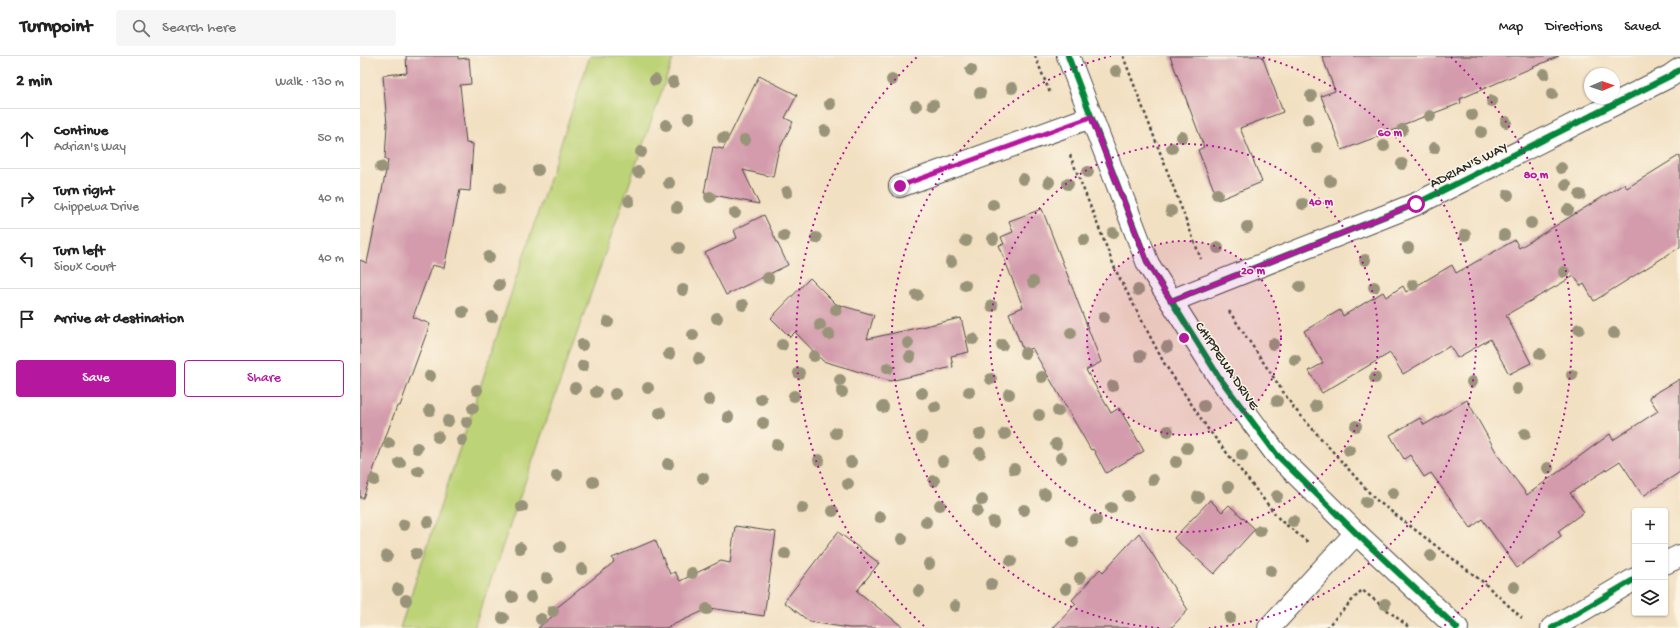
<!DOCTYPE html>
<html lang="en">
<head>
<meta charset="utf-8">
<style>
	body { margin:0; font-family:"Gochi Hand",sans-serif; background:#f6f6f6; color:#222 }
	.controls { position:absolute; right:12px; bottom:12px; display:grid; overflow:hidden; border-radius:4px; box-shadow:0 1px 3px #0004 }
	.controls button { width:36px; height:36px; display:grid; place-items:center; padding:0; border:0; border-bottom:1px solid #e0e0e0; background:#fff; color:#222; font:20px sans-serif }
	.compass { position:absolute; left:1224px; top:12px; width:36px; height:36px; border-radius:50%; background:#fff; box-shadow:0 1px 3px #0004; rotate:88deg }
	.stop { position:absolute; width:12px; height:12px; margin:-9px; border:3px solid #b5179e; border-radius:50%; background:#fff }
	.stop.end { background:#b5179e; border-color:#fff; box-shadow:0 1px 4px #0008 }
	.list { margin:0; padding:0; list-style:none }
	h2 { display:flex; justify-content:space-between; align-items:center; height:52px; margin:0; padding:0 16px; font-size:17px }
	h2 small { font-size:13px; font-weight:400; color:#767676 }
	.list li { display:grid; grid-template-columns:26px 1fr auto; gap:12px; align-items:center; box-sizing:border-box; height:60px; padding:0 16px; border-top:1px solid #e0e0e0 }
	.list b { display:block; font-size:15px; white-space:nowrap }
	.list p { margin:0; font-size:13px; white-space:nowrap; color:#767676 }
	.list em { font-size:13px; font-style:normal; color:#767676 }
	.actions { display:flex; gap:8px; padding:12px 16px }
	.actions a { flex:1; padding:9px 0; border:1px solid #b5179e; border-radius:4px; text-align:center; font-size:14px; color:#b5179e }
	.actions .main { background:#b5179e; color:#fff }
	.icon { flex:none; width:22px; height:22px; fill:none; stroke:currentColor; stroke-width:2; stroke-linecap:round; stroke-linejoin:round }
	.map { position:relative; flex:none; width:1320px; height:572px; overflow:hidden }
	header { display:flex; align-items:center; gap:24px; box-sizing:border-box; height:56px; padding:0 20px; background:#fff; border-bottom:1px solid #e0e0e0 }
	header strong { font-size:19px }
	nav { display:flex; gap:22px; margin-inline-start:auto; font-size:14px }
	.search { width:280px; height:36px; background:#f6f6f6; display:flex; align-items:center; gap:10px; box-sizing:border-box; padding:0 14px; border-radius:4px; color:#767676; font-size:15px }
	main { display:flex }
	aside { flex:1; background:#fff }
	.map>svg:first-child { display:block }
	.green { fill:#bdd377; stroke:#747f51 }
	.building { fill:#d39bac }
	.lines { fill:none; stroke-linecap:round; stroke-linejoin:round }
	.street-casing { stroke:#494642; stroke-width:24 }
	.secondary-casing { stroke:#494642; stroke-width:24 }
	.path { stroke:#494642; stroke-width:2.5; stroke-dasharray:3 3; stroke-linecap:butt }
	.street { stroke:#fff; stroke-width:22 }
	.secondary { stroke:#fff; stroke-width:22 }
	.cycleway-casing { stroke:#fcf5e5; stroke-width:8 }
	.cycleway { stroke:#00873e; stroke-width:6 }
	.tree { fill:#999479 }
	.route { stroke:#b5179e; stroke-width:5 }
	.ring { fill:none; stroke:#b5179e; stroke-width:2; stroke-dasharray:2 4 }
	.labels { text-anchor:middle; stroke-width:3; stroke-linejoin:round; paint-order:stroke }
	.street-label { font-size:14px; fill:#2b2b2b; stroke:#fcf5e5 }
	.centre { fill:#b5179e; stroke:#fcf5e5; stroke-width:2 }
	.ring-label { font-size:12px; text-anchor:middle; font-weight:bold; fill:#b5179e; stroke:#fcf5e5; stroke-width:3; stroke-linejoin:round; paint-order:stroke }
</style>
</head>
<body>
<header>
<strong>Turnpoint</strong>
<div class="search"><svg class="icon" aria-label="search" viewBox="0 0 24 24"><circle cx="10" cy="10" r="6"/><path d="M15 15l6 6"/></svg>Search here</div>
<nav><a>Map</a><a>Directions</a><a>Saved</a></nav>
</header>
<main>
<aside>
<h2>2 min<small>Walk · 130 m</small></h2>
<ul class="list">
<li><svg class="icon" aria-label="ahead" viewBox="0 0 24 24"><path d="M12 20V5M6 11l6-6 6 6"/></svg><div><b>Continue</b><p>Adrian's Way</p></div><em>50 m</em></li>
<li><svg class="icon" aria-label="right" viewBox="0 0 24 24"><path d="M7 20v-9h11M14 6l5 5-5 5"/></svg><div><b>Turn right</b><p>Chippewa Drive</p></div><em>40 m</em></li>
<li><svg class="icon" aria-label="left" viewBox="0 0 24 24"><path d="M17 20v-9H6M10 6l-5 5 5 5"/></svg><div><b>Turn left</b><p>Sioux Court</p></div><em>40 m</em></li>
<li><svg class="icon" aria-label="arrive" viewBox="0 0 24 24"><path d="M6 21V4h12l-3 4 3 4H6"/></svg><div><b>Arrive at destination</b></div></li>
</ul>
<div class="actions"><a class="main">Save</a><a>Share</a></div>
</aside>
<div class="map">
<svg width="1320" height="572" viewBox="0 0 1320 572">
	<rect width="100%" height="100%" fill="#fcf5e5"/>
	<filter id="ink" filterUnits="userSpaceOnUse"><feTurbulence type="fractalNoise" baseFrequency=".025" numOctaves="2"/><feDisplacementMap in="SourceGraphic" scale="8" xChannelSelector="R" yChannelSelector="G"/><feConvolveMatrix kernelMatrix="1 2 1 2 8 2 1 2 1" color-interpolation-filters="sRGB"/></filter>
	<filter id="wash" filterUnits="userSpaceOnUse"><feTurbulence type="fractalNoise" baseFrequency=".012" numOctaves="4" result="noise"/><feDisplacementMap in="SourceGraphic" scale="16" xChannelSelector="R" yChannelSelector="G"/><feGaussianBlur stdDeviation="0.9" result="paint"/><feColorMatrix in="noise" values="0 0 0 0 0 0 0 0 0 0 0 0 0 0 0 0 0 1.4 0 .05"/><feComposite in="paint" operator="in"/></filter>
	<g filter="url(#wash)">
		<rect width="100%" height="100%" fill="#f2e0c2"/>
		<!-- green -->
		<path class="green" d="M 230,0 L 314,0 L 114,572 L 40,572 Z"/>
		<g id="blocks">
			<!-- building -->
			<path class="building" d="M 46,0 L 98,0 L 98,3 L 109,2 L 111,28 L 100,29 L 106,87 L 113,88 L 110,135 L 100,134 L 84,212 L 72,209 L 53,261 L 70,268 L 40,350 L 37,350 L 3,442 L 0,442 L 0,204 L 7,207 L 28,105 L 25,103 L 27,69 L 23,19 L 47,17 Z
				M 810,0 L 902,0 L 923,56 L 880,72 L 902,126 L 858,144 L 838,94 L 844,91 Z
				M 962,0 L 1199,0 L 1100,43 L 1101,47 L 1039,70 L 1040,72 L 982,94 L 961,40 L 975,35 Z
				M 399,20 L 437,39 L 425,62 L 433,66 L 418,96 L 413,121 L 383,114 L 399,148 L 344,137 L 353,91 L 363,93 Z
				M 1320,99 L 1320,191 L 1234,245 L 1224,228 L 1221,230 L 1214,220 L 1146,259 L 1171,307 L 1149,318 L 1130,283 L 1097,302 L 1090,290 L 1043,318 L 1030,297 L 962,337 L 949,315 L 963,307 L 944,275 L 980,254 L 983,260 L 1023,236 L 1026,241 L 1043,230 L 1046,236 L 1092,209 L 1096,217 L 1155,184 L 1159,192 L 1264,128 L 1267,132 Z
				M 682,153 L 741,306 L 726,314 L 751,357 L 759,352 L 784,395 L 746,417 L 733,393 L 731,394 L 672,292 L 663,295 L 649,257 L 663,251 L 639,189 L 644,188 L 641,181 L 653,176 L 649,165 Z
				M 404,159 L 428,209 L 366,239 L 345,197 L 377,182 L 374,174 Z
				M 450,222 L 476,248 L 514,259 L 507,283 L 601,262 L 609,296 L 591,300 L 593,311 L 530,325 L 463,305 L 435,276 L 430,281 L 411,262 Z
				M 1320,323 L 1320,416 L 1283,440 L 1260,405 L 1210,437 L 1224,456 L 1198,475 L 1201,480 L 1157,512 L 1122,463 L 1111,472 L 1071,417 L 1064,421 L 1050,399 L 1044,403 L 1030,379 L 1060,362 L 1064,369 L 1107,344 L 1139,401 L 1167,439 L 1250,378 L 1253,384 L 1298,355 L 1289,341 Z
				M 850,444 L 862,456 L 869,449 L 895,473 L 854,518 L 814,482 Z
				M 375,470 L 416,476 L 404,560 L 350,552 L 306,572 L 178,572 L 198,556 L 195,553 L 254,506 L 252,502 L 295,484 L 310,518 L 315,516 L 320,525 L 361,505 L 370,507 Z
				M 478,476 L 519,507 L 497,535 L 544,572 L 489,572 L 450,566 L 424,546 Z
				M 779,477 L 828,554 L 811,572 L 693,572 L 716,548 L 712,544 L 740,513 L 743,516 Z"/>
		</g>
	</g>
	<g filter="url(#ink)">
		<use href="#blocks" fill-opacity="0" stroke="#494642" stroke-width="1"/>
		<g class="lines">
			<defs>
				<path id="street" d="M 540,130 L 731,61
					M 811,245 L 1056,148 L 1310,20 L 1320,13
					M 1305,507 L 1320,500
					M 909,572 L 996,477
					M 1192,572 L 1275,523"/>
				<path id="secondary" d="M 708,0 L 788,208 L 859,321 L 917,399 L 996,477 L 1097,572"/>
			</defs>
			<!-- street casing -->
			<use href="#street" class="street-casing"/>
			<!-- secondary casing -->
			<use href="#secondary" class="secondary-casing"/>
			<!-- path -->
			<path class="path" d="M 675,0 L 690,37
				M 763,0 L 841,203
				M 710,99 L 756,215 L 804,307 L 848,373 L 920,464 L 949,487
				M 869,255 L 934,352 L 1015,443 L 1123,526 L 1162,562
				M 966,572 L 1002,534 L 1050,572"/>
			<!-- street -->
			<use href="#street" class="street"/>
			<!-- secondary -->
			<use href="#secondary" class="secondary"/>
			<defs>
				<path id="cycleway" d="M 708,0 L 788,208 L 859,321 L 917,399 L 996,477 L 1097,572
					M 811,245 L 1056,148 L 1310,20 L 1320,13
					M 1192,572 L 1275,523"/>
			</defs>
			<!-- cycleway casing -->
			<use href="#cycleway" class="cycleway-casing"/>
			<!-- cycleway -->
			<use href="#cycleway" class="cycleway"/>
		</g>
		<!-- trees -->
		<g class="tree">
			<circle cx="611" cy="14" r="6"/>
			<circle cx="756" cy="15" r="6"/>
			<circle cx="1184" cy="18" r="6"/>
			<circle cx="295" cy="24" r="6"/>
			<circle cx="532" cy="24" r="6"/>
			<circle cx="313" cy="26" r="6"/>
			<circle cx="652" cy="32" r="6"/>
			<circle cx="620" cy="37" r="6"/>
			<circle cx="1192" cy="38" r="6"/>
			<circle cx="951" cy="40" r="6"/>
			<circle cx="1132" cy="45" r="6"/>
			<circle cx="470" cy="48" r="6"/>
			<circle cx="573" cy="49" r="6"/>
			<circle cx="556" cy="50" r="6"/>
			<circle cx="1112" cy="59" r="6"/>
			<circle cx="1070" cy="60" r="6"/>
			<circle cx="329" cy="62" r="6"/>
			<circle cx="948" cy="63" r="6"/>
			<circle cx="1146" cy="66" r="6"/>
			<circle cx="306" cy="69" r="6"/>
			<circle cx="1042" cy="74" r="6"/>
			<circle cx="465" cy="75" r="6"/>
			<circle cx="1121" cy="76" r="6"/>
			<circle cx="822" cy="81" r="6"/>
			<circle cx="363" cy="82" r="6"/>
			<circle cx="385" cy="84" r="6"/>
			<circle cx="1024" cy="90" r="6"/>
			<circle cx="812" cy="92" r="6"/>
			<circle cx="957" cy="92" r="6"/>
			<circle cx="1074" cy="92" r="6"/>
			<circle cx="281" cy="96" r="6"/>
			<circle cx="1042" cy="108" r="6"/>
			<circle cx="21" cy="111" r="6"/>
			<circle cx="1201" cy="112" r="6"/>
			<circle cx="178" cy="114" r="6"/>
			<circle cx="278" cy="116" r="6"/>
			<circle cx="728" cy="116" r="6"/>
			<circle cx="663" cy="123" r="6"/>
			<circle cx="970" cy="125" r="6"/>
			<circle cx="689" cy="126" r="6"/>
			<circle cx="309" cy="127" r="6"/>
			<circle cx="708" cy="128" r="6"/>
			<circle cx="1206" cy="129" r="6"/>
			<circle cx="140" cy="132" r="6"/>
			<circle cx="427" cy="136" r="6"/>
			<circle cx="857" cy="138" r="6"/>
			<circle cx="1148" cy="139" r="6"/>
			<circle cx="1220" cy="139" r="6"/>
			<circle cx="350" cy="141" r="6"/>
			<circle cx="269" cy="145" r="6"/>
			<circle cx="943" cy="148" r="6"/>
			<circle cx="633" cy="149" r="6"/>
			<circle cx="317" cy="152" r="6"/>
			<circle cx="1208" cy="154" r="6"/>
			<circle cx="811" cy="155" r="6"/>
			<circle cx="375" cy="157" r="6"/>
			<circle cx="1171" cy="167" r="6"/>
			<circle cx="887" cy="171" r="6"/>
			<circle cx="753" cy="177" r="6"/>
			<circle cx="1105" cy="179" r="6"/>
			<circle cx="1144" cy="179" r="6"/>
			<circle cx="424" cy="180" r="6"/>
			<circle cx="456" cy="182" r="6"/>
			<circle cx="633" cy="183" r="6"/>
			<circle cx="724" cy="184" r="6"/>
			<circle cx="606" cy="185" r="6"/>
			<circle cx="319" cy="192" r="6"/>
			<circle cx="858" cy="192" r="6"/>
			<circle cx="1048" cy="192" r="6"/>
			<circle cx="129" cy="201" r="6"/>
			<circle cx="1005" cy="204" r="6"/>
			<circle cx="591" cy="206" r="6"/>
			<circle cx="1204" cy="216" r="6"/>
			<circle cx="408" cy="222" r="6"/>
			<circle cx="673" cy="226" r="6"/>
			<circle cx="139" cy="229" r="6"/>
			<circle cx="605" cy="229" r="6"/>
			<circle cx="1053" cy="229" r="6"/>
			<circle cx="940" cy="231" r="6"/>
			<circle cx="1014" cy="231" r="6"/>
			<circle cx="323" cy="234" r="6"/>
			<circle cx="778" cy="234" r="6"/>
			<circle cx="557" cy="239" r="6"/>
			<circle cx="383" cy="249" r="6"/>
			<circle cx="632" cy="250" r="6"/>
			<circle cx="476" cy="254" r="6"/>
			<circle cx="103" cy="256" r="6"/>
			<circle cx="132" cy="261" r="6"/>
			<circle cx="744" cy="261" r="6"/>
			<circle cx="357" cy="262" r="6"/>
			<circle cx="248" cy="266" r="6"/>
			<circle cx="460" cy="269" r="6"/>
			<circle cx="1219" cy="273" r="6"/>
			<circle cx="711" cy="277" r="6"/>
			<circle cx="1254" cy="277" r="6"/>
			<circle cx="469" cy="278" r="6"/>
			<circle cx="333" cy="279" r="6"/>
			<circle cx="613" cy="283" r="6"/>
			<circle cx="548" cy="287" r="6"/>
			<circle cx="913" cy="288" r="6"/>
			<circle cx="222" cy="289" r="6"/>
			<circle cx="422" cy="289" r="6"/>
			<circle cx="642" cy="289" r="6"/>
			<circle cx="807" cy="291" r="6"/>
			<circle cx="665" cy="297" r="6"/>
			<circle cx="309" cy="298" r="6"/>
			<circle cx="1180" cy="298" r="6"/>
			<circle cx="454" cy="300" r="6"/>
			<circle cx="780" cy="300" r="6"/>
			<circle cx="550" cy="301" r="6"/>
			<circle cx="339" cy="303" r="6"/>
			<circle cx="935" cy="304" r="6"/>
			<circle cx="223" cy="310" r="6"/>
			<circle cx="528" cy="312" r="6"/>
			<circle cx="439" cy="317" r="6"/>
			<circle cx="1212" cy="319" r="6"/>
			<circle cx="70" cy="320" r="6"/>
			<circle cx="682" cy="321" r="6"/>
			<circle cx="1015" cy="322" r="6"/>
			<circle cx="631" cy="323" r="6"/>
			<circle cx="480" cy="324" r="6"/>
			<circle cx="1112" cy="326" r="6"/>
			<circle cx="753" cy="330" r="6"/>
			<circle cx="215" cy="332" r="6"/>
			<circle cx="288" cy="332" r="6"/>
			<circle cx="1157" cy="333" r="6"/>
			<circle cx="117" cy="334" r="6"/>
			<circle cx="236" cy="336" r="6"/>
			<circle cx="482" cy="336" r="6"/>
			<circle cx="609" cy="336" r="6"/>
			<circle cx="562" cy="337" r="6"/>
			<circle cx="255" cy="338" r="6"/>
			<circle cx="649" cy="338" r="6"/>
			<circle cx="434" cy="340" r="6"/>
			<circle cx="401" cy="343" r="6"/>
			<circle cx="349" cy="344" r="6"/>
			<circle cx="917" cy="345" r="6"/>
			<circle cx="844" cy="350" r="6"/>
			<circle cx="956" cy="350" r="6"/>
			<circle cx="523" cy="351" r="6"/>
			<circle cx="575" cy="351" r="6"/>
			<circle cx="113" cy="352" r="6"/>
			<circle cx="70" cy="354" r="6"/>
			<circle cx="698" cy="355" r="6"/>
			<circle cx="300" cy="357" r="6"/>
			<circle cx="679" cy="359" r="6"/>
			<circle cx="368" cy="361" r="6"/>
			<circle cx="88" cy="365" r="6"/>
			<circle cx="107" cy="366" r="6"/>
			<circle cx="403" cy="367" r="6"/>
			<circle cx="996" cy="370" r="6"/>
			<circle cx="808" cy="375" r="6"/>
			<circle cx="476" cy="377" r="6"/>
			<circle cx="620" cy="378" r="6"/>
			<circle cx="645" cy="378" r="6"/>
			<circle cx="1165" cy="378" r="6"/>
			<circle cx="78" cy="381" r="6"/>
			<circle cx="562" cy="381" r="6"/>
			<circle cx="102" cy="384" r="6"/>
			<circle cx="29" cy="387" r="6"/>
			<circle cx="696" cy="388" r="6"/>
			<circle cx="417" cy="389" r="6"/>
			<circle cx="57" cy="392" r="6"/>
			<circle cx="827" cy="392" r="6"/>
			<circle cx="989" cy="394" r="6"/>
			<circle cx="620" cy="397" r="6"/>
			<circle cx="882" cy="399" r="6"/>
			<circle cx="701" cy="402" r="6"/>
			<circle cx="459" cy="404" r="6"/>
			<circle cx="583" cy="405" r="6"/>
			<circle cx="491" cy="406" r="6"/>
			<circle cx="816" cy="406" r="6"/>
			<circle cx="40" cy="407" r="6"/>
			<circle cx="308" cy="408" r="6"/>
			<circle cx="1188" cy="412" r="6"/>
			<circle cx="654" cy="413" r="6"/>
			<circle cx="58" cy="415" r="6"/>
			<circle cx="197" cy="420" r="6"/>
			<circle cx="343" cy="422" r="6"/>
			<circle cx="14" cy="424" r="6"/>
			<circle cx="793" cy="424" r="6"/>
			<circle cx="574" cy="425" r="6"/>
			<circle cx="233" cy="426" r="6"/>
			<circle cx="488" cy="428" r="6"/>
			<circle cx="868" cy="431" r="6"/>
			<circle cx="1033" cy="437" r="6"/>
			<circle cx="685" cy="438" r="6"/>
			<circle cx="768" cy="440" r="6"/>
			<circle cx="917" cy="440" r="6"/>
			<circle cx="838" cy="441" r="6"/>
			<circle cx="622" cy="444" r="6"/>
			<circle cx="1006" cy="446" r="6"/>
			<circle cx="580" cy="449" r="6"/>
			<circle cx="162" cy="451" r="6"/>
			<circle cx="442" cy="452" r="6"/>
			<circle cx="751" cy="452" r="6"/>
			<circle cx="664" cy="454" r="6"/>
			<circle cx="473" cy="455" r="6"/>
			<circle cx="617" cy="455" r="6"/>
			<circle cx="520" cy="461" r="6"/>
			<circle cx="736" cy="464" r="6"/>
			<circle cx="933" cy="465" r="6"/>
			<circle cx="68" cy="466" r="6"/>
			<circle cx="566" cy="466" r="6"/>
			<circle cx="633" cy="466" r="6"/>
			<circle cx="44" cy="469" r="6"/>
			<circle cx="900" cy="475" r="6"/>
			<circle cx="542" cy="483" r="6"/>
			<circle cx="713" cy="486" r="6"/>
			<circle cx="200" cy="491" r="6"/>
			<circle cx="160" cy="492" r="6"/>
			<circle cx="56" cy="498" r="6"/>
			<circle cx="425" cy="498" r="6"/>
			<circle cx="27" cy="500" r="6"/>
			<circle cx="1071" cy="500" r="6"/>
			<circle cx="651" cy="505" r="6"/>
			<circle cx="569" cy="508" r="6"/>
			<circle cx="222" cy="513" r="6"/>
			<circle cx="911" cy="515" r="6"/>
			<circle cx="332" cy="517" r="6"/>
			<circle cx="187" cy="522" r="6"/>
			<circle cx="720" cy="522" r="6"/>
			<circle cx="631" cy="528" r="6"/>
			<circle cx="1154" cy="531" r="6"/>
			<circle cx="38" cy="533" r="6"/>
			<circle cx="706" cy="533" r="6"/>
			<circle cx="559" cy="535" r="6"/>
			<circle cx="152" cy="541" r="6"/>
			<circle cx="171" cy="541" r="6"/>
			<circle cx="46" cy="544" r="6"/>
			<circle cx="1025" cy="548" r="6"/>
			<circle cx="595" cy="550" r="6"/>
			<circle cx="347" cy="553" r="6"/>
			<circle cx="193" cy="555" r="6"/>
			<circle cx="143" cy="562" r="6"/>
			<circle cx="870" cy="562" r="6"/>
			<circle cx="181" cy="563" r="6"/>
		</g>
	</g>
	<g class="lines" filter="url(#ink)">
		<!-- route -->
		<path class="route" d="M 540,130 L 731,61 L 788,208 L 811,245 L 1056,148"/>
	</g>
	<!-- distance rings -->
	<circle cx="824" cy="282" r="97" fill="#b5179e" fill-opacity=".12"/>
	<g class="ring">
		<circle cx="824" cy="282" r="97"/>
		<circle cx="824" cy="282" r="194"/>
		<path d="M799 572A291 291 0 0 1 751 0M897 0A291 291 0 0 1 849 572"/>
		<path d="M564 570A388 388 0 0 1 557 1M1091 1A388 388 0 0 1 1084 570"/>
	</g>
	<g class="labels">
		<!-- street labels -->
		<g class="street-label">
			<text transform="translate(1108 108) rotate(-27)" y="5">ADRIAN'S WAY</text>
			<text transform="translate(868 309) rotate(56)" y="5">CHIPPEWA DRIVE</text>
		</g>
	</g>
	<circle cx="824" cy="282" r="6" class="centre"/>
	<g class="ring-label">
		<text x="1030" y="80">60 m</text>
		<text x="1176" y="122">80 m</text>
		<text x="961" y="149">40 m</text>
		<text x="893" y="218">20 m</text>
	</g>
</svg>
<div class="controls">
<button>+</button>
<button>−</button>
<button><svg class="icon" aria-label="layers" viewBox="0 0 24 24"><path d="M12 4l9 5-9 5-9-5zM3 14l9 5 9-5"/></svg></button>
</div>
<svg class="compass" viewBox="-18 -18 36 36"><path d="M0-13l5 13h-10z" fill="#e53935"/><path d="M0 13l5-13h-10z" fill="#767676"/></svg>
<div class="stop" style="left:1056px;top:148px"></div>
<div class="stop end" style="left:540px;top:130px"></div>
</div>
</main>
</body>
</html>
